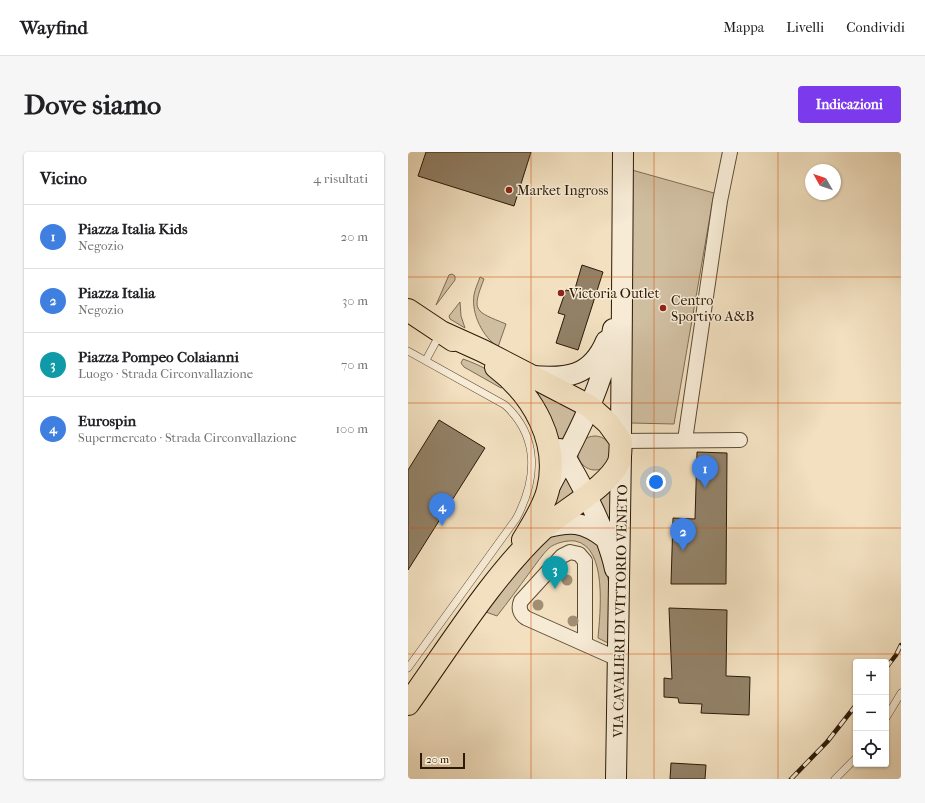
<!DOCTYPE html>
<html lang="it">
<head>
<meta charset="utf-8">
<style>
	body { margin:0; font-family:"IM FELL French Canon",serif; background:#f6f6f6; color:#202124 }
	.controls { position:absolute; right:12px; bottom:12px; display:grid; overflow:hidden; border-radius:4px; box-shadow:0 1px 3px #0004 }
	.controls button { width:36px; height:36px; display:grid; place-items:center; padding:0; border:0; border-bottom:1px solid #e0e0e0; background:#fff; color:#202124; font:20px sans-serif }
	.compass { position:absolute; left:397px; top:12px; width:36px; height:36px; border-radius:50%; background:#fff; box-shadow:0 1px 3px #0004; rotate:310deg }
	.scale { position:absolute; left:12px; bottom:10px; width:45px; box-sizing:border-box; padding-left:4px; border:2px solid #2a1a07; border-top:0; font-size:11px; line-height:14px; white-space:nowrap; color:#2a1a07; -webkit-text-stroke:3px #f7ebd6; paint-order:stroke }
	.you { position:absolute; left:248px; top:330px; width:14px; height:14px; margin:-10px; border:3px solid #fff; border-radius:50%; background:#1a73e8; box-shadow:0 0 0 6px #1a73e833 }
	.badge { display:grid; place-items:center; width:26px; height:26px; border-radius:50%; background:#7c3aed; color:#fff; font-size:13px; font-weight:700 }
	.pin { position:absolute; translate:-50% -33px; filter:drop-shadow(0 1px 2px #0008) }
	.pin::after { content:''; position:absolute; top:21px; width:14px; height:12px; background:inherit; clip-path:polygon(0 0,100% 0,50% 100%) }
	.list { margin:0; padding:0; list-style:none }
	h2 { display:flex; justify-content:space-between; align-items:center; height:52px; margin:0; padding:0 16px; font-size:17px }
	h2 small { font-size:13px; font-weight:400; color:#757577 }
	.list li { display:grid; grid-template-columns:26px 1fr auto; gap:12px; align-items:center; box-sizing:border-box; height:64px; padding:0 16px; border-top:1px solid #e0e0e0 }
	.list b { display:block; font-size:15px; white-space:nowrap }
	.list p { margin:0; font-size:13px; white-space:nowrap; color:#757577 }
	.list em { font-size:13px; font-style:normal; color:#757577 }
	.icon { flex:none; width:22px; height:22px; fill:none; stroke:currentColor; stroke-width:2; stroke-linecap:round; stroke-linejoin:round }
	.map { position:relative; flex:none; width:493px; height:627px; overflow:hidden; border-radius:4px }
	header { display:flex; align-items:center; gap:24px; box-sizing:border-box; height:56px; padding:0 20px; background:#fff; border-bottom:1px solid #e0e0e0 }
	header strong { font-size:19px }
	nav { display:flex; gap:22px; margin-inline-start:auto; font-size:14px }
	.intro { display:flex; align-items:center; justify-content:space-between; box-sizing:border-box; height:96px; padding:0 24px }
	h1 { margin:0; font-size:28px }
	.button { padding:10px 18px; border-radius:4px; background:#7c3aed; color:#fff; font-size:14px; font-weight:700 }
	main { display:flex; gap:24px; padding:0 24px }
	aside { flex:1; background:#fff; border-radius:4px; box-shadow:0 1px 3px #0004 }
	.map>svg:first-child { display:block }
	.green { fill:#d0bea1; stroke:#7d6c54 }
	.building { fill:#928167; stroke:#2a1a07 }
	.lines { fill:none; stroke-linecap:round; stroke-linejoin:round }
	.service-casing { stroke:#5c4c35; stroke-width:8 }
	.minor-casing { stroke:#5c4c35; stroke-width:16 }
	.secondary-casing { stroke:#2a1a07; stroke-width:22 }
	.primary-casing { stroke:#2a1a07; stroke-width:24 }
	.service { stroke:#f7ebd6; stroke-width:7 }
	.minor { stroke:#f7ebd6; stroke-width:14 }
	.secondary { stroke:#f7ebd6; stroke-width:20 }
	.primary { stroke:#f2e0c0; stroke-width:22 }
	.rail-casing { stroke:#2a1a07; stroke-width:4.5 }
	.rail { stroke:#f7ebd6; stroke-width:3; stroke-dasharray:9; stroke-linecap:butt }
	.tree { fill:#a08e74 }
	.grid { fill:none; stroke:#d5530c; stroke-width:1; stroke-opacity:0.55 }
	.poi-dot { fill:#8f2418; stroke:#f7ebd6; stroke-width:1.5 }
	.labels { text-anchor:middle; stroke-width:3; stroke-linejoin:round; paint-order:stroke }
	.poi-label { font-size:14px; fill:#2a1a07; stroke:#f7ebd6; text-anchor:start }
	.street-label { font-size:14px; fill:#2a1a07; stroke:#f7ebd6 }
</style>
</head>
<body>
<header>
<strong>Wayfind</strong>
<nav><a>Mappa</a><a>Livelli</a><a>Condividi</a></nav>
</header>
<div class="intro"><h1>Dove siamo</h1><a class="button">Indicazioni</a></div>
<main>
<aside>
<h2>Vicino<small>4 risultati</small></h2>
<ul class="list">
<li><span class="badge" style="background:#3f7fe0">1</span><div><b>Piazza Italia Kids</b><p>Negozio</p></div><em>20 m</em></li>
<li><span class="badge" style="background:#3f7fe0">2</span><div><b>Piazza Italia</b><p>Negozio</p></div><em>30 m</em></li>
<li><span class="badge" style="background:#0f9aa8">3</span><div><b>Piazza Pompeo Colaianni</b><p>Luogo · Strada Circonvallazione</p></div><em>70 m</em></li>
<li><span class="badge" style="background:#3f7fe0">4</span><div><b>Eurospin</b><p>Supermercato · Strada Circonvallazione</p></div><em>100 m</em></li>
</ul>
</aside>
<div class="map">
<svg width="493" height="627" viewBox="0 0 493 627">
	<rect width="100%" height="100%" fill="#f2e0c0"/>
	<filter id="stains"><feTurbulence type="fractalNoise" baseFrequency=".005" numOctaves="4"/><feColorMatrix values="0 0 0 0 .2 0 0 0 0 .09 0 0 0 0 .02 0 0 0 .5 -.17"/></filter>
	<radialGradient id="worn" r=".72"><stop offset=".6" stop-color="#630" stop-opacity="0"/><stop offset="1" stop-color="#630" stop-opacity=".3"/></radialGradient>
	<!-- green -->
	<path class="green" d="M 224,18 L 306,41 L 266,272 L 223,271 Z
		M 44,122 L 47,124 L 47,128 L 28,153 L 41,123 Z
		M 72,125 L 76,127 C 63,160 67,159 98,172 L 90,195 C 75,185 63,162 66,143 C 67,137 70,131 72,125 Z
		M 52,150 L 53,164 L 57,176 L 42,167 L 41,164 Z
		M 55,207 C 72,213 86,220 98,233 L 93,236 L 56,215 L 53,211 Z
		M 134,234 L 172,254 L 158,289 L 152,289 L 126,240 Z
		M170 301a17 17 0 1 1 34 0a17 17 0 1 1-34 0Z
		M 157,321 L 171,342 L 137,371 Z
		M 209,323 L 209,383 L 184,346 Z
		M 169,378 L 189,392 L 198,417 L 201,432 L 200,491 L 190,486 C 192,462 200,395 167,389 C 159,388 147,391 141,396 C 134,403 128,412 122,420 C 111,435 100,450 89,464 L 78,460 L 125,397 L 138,385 Z"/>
	<!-- building -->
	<path class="building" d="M 18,0 L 123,0 L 106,54 L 10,24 Z
		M 174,113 L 195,120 L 170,198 L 148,191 L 157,163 L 150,161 L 158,138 L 166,140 Z
		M 31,268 L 77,296 L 0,418 L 0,318 Z
		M 289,300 L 319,301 L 318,432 L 263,432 L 265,366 L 287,367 Z
		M 261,456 L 319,458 L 318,524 L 342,525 L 341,563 L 293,561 L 294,552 L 271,551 L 270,546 L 256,545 L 256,526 L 264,527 Z
		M 263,611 L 298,613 L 297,627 L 262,627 Z"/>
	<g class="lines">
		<defs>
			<path id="service" d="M 0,199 L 97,253 C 132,285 129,328 108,367 L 0,516
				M 18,208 L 32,182
				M 478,566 L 493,541
				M 427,627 L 448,606"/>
			<path id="minor" d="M 277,288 L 312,49 L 322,0
				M 213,289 L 332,288
				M 177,492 L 177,409 L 171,402 L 162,400 L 154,404 L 113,449 C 110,456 112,462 118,466 L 210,507"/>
			<path id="secondary" d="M 124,224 C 158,227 183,225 198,189
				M 213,289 L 215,0
				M 152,297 C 172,327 200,383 207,417
				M 141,336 C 167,287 196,234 205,177
				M 136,376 C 163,369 175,369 197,386
				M 208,627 L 213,299"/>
			<path id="primary" d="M 0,158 L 45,188
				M 88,215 C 125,243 152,290 140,338 C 136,355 124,373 115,388
				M 0,552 C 41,495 85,423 136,376 C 156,358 201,334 211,310 C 213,303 212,296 213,289 L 200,271 L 181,254 L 75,199 L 33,180"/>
		</defs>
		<!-- service casing -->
		<use href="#service" class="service-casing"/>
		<!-- minor casing -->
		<use href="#minor" class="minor-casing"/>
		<!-- secondary casing -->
		<use href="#secondary" class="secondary-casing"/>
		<!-- primary casing -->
		<use href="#primary" class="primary-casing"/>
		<!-- service -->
		<use href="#service" class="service"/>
		<!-- minor -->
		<use href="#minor" class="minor"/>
		<!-- secondary -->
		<use href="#secondary" class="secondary"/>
		<!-- primary -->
		<use href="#primary" class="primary"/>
		<defs>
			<path id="rail" d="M 478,516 L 488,503 L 493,493
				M 383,627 L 419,590 L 448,553"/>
		</defs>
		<!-- rail casing -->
		<use href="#rail" class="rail-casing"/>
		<!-- rail -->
		<use href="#rail" class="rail"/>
	</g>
	<!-- trees -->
	<g class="tree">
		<circle cx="159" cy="428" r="5.5"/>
		<circle cx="130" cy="453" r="5.5"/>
		<circle cx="165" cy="469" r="5.5"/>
	</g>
	<!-- grid -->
	<path class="grid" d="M 123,0 L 123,627M 246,0 L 246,627M 370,0 L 370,627M 0,125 L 493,125M 0,251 L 493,251M 0,376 L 493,376M 0,502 L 493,502"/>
	<!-- markers -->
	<g class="poi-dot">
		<circle cx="101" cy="38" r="4"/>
		<circle cx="153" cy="141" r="4"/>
		<circle cx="255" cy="156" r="4"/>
	</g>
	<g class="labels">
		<!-- poi labels -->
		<g class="poi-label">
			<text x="109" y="43">Market Ingross</text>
			<text x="161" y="146">Victoria Outlet</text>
			<text x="263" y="153">Centro<tspan x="263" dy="16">Sportivo A&amp;B</tspan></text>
		</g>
		<!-- street labels -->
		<g class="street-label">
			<text transform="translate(212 459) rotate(-89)" y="5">VIA CAVALIERI DI VITTORIO VENETO</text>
		</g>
	</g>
	<rect width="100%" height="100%" filter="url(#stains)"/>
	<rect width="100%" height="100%" fill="url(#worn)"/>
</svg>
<div class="controls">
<button>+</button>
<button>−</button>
<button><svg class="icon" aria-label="locate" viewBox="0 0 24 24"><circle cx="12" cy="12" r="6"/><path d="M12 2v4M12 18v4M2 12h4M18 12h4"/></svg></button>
</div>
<svg class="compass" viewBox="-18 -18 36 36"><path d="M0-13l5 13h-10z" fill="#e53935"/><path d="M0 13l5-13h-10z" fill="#757577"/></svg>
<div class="scale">20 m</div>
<div class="you"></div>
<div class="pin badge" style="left:297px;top:336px;background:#3f7fe0">1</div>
<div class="pin badge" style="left:275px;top:399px;background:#3f7fe0">2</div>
<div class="pin badge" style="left:147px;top:437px;background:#0f9aa8">3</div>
<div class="pin badge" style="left:34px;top:374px;background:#3f7fe0">4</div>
</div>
</main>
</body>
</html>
